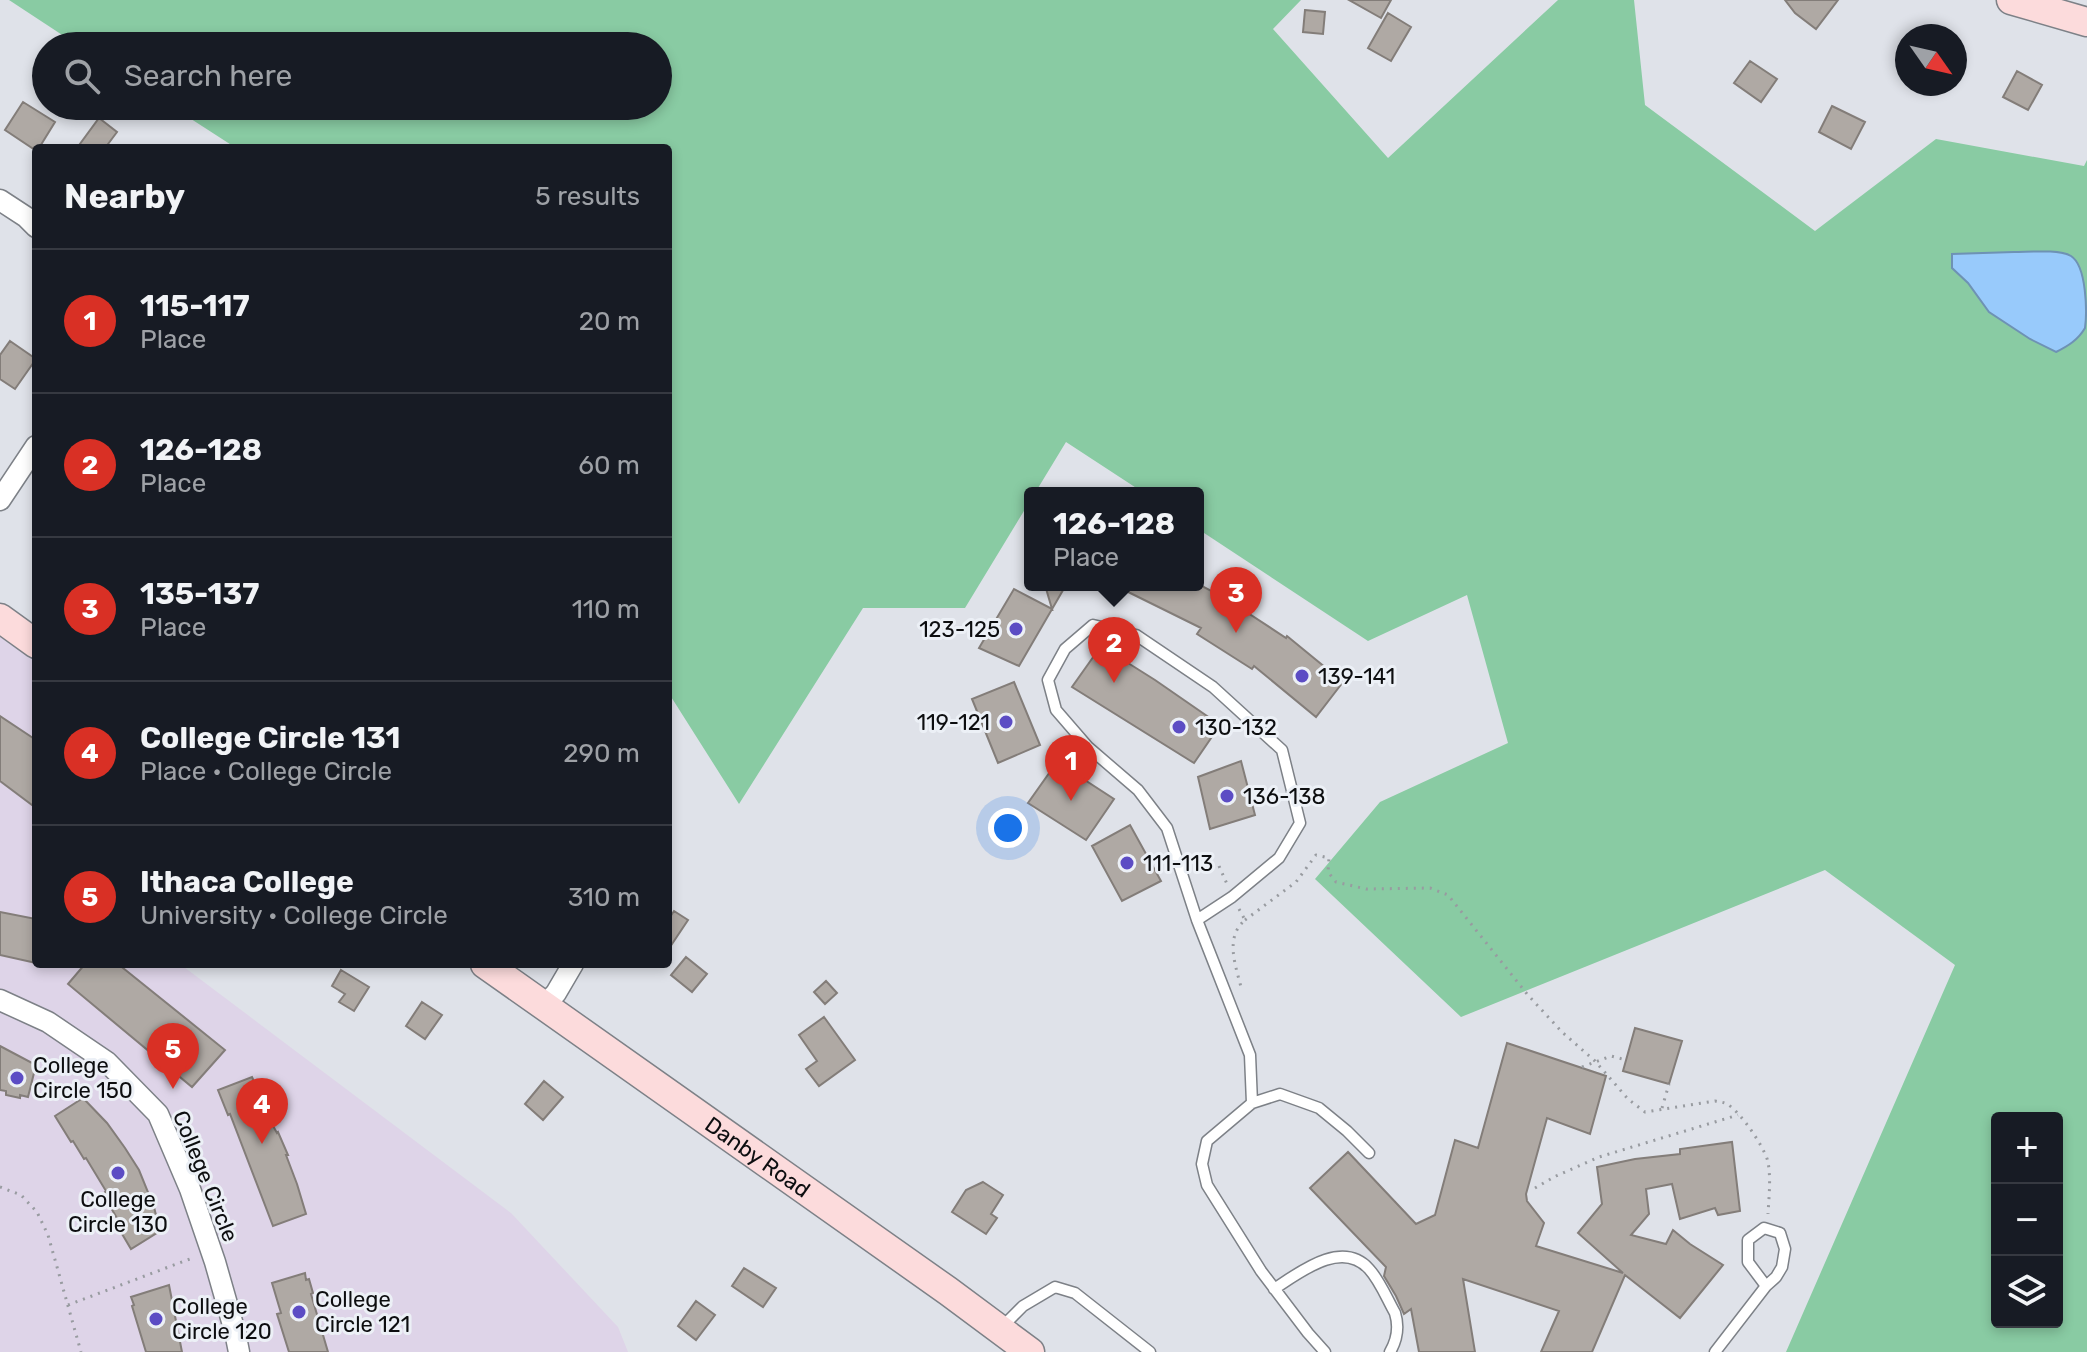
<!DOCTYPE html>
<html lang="en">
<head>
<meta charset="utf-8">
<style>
	body { margin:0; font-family:Rubik,sans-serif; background:#20242c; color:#f1f3f6 }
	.controls { position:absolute; right:24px; bottom:24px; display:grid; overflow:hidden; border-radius:8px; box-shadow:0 4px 12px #0003 }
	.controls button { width:72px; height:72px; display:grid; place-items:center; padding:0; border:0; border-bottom:2px solid #363941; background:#171b24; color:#f1f3f6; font:40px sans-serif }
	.compass { position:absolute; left:1895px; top:24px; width:72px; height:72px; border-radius:50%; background:#171b24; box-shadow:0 4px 12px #0003; rotate:124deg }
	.you { position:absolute; left:1008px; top:828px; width:28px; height:28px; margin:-20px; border:6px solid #fff; border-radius:50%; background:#1a73e8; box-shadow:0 0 0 12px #1a73e833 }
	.badge { display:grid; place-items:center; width:52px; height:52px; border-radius:50%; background:#d93025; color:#fff; font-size:26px; font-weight:700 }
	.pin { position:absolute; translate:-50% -66px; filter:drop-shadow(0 2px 4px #0008) }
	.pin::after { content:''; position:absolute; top:42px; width:28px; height:24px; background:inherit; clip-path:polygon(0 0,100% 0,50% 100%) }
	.popup { position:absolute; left:1024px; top:487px; width:180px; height:104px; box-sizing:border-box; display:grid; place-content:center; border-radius:8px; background:#171b24; filter:drop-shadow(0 2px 6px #0005); font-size:26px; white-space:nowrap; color:#9ea1a6 }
	.popup b { font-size:30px; color:#f1f3f6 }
	.popup::after { content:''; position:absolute; left:50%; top:100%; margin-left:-16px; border:16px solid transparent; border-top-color:#171b24 }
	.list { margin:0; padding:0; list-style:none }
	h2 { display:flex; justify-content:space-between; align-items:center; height:104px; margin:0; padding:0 32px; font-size:34px }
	h2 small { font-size:26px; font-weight:400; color:#9ea1a6 }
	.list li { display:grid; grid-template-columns:52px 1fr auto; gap:24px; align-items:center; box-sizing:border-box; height:144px; padding:0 32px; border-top:2px solid #363941 }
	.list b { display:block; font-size:30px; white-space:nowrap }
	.list p { margin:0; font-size:26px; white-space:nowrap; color:#9ea1a6 }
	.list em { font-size:26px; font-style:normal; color:#9ea1a6 }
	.icon { flex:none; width:44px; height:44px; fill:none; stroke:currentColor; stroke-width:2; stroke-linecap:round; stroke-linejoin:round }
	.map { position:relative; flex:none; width:2087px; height:1352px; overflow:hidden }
	.search { position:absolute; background:#171b24; box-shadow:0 4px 12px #0003; left:32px; top:32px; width:640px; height:88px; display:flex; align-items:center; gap:20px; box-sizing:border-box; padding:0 28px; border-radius:44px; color:#9ea1a6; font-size:30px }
	.panel { position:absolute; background:#171b24; box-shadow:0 4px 12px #0003; left:32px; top:144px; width:640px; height:824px; border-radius:8px }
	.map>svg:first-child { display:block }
	.education { fill:#ded4e8 }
	.green { fill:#89cba3; fill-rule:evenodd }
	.water { fill:#98cafb; stroke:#6e92b4; stroke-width:2 }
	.building { fill:#afa9a4; stroke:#837d79; stroke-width:2 }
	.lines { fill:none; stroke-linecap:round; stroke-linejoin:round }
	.lane-casing { stroke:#7d8187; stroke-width:13 }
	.street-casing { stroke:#7d8187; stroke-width:23 }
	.secondary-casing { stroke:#7d8187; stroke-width:31 }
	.path { stroke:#989ba0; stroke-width:3; stroke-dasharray:2 6; stroke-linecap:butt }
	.lane { stroke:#fff; stroke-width:10 }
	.street { stroke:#fff; stroke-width:20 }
	.secondary { stroke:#fcdbdc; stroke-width:28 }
	.poi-dot { fill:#5c4cc4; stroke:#ecf0f6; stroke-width:3 }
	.labels { text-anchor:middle; stroke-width:6; stroke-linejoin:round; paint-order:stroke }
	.poi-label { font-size:22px; fill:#0d0e10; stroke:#ecf0f6; text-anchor:start }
	.street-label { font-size:22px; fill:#0d0e10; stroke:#ecf0f6 }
</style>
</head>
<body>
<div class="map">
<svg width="2087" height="1352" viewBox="0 0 2087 1352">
	<rect width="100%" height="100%" fill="#dfe2e9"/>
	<!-- education -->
	<path class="education" d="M 0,618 L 36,644 L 36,964 L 180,964 L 511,1213 L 618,1327 L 628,1352 L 0,1352 Z"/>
	<!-- green -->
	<path class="green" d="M 9,0 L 1301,0 L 1273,29 L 1388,158 L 1558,0 L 1634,0 L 1645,105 L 1815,231 L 1936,139 L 2084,166 L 2087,160 L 2087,1352 L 1786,1352 L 1955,965 L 1825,870 L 1461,1017 L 1315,879 L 1380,802 L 1508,743 L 1467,595 L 1368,641 L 1198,529 L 1198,493 L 1144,493 L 1066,442 L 1035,493 L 1030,493 L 1030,501 L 965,608 L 863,608 L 739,804 L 668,692 L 668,148 L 236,148 L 171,106 L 658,106 L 658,46 L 79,46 ZM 1997,1118 L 2057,1118 L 2057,1322 L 1997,1322 Z"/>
	<!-- water -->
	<path class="water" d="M 2014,252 C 2029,252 2059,249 2071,256 C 2087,266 2087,313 2085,328 C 2078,340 2068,346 2056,352 L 2030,339 L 1989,312 L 1968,283 L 1952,268 L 1952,254 Z"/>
	<!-- building -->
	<path class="building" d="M 1349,0 L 1391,0 L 1381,18 Z
		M 1785,0 L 1838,0 L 1816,29 L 1795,13 Z
		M 1305,10 L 1325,12 L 1323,34 L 1303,32 Z
		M 1388,13 L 1411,27 L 1391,61 L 1368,48 Z
		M 1750,61 L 1777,79 L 1761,102 L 1734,83 Z
		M 2017,71 L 2042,85 L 2028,110 L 2003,97 Z
		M 23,102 L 55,122 L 39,148 L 32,148 L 5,130 Z
		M 1832,106 L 1865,122 L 1851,149 L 1819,132 Z
		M 99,118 L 117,132 L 105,148 L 77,148 Z
		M 10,341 L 36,359 L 15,389 L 0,379 L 0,355 Z
		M 1045,585 L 1066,585 L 1019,666 L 979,648 L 1014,589 L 1052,609 Z
		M 1114,585 L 1200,585 L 1225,598 L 1286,638 L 1287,636 L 1343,682 L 1316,717 L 1254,666 L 1252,669 L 1197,634 L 1201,628 Z
		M 1101,646 L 1155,680 L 1220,725 L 1194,763 L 1072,687 Z
		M 1014,682 L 1040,745 L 998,763 L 972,699 Z
		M 0,716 L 36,740 L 36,808 L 0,781 Z
		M 1241,761 L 1255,815 L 1210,829 L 1198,777 Z
		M 1057,762 L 1114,799 L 1086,840 L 1028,803 Z
		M 1130,825 L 1161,881 L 1122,901 L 1092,846 Z
		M 674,911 L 688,920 L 668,950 L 668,920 Z
		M 0,912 L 36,919 L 36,963 L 0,955 Z
		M 686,957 L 707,974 L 692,992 L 671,975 Z
		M 85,964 L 118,964 L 225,1050 L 192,1087 L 68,984 Z
		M 341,970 L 369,987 L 354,1011 L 339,1002 L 345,994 L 332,986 Z
		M 826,981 L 837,993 L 825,1004 L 814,992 Z
		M 422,1002 L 442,1015 L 425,1039 L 406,1026 Z
		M 824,1017 L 855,1060 L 819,1086 L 806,1069 L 817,1061 L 799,1035 Z
		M 1635,1028 L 1682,1041 L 1669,1084 L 1623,1071 Z
		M 1507,1043 L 1606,1076 L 1590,1134 L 1547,1118 L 1526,1194 L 1527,1201 L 1544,1223 L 1536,1246 L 1623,1273 L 1578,1233 L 1602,1204 L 1597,1167 L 1635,1159 L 1680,1154 L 1680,1149 L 1732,1142 L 1740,1211 L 1718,1215 L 1715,1208 L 1680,1219 L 1672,1184 L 1646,1189 L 1649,1214 L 1631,1235 L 1666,1244 L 1673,1230 L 1690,1244 L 1723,1265 L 1680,1318 L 1625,1275 L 1592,1352 L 1541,1352 L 1559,1311 L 1463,1279 L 1475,1352 L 1419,1352 L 1411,1309 L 1404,1314 L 1396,1296 L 1384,1276 L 1386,1267 L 1310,1188 L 1348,1152 L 1416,1224 L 1435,1215 L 1455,1140 L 1478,1148 Z
		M 0,1046 L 36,1065 L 28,1097 L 20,1095 L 20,1098 L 6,1095 L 6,1091 L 0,1090 Z
		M 252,1077 L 255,1084 L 257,1084 L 272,1124 L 277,1133 L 278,1132 L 288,1155 L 286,1155 L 297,1184 L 306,1214 L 273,1226 L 230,1114 L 228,1115 L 218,1090 Z
		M 544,1081 L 563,1097 L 543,1120 L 525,1104 Z
		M 83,1098 L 107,1123 L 125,1148 L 139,1170 L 154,1207 L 160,1231 L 131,1249 L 115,1222 L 118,1220 L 107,1201 L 109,1199 L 105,1192 L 106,1191 L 86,1158 L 84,1159 L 73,1141 L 71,1142 L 55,1116 Z
		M 983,1182 L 1003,1195 L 991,1214 L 997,1218 L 986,1234 L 952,1212 L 966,1190 Z
		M 744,1268 L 776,1288 L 763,1307 L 732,1286 Z
		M 305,1273 L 306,1280 L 309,1279 L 313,1293 L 311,1294 L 328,1352 L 289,1352 L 277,1314 L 281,1313 L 272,1283 Z
		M 169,1285 L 182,1352 L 146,1352 L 132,1306 L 134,1305 L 131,1297 Z
		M 696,1301 L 715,1315 L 696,1340 L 678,1326 Z"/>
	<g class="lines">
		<defs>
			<path id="lane" d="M 1197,920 L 1232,897 L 1279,858 L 1300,823 L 1282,750 L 1213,687 L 1136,635 L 1093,625 L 1065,649 L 1048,680 L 1056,710 L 1088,747 L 1138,790 L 1167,828 L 1197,920 L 1250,1055 L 1252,1103
				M 1274,1289 C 1300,1272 1342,1239 1369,1269 C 1380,1281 1387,1299 1395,1313 C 1399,1326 1397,1340 1390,1352
				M 1000,1329 L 1023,1306 L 1055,1287 L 1075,1293 L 1150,1352
				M 1325,1352 L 1308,1333 L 1261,1271 L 1207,1185 L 1202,1164 L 1207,1141 L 1252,1103 L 1280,1094 L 1319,1108 L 1347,1131 L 1369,1153
				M 1715,1352 L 1766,1286 L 1776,1277 L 1782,1267 L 1785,1249 L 1780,1233 L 1764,1228 L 1748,1240 L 1748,1262 L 1766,1286"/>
			<path id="street" d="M 0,200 L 26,217 L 36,227
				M 0,500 L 36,446
				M 0,1000 L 48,1022 L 107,1062 L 158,1114 L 190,1189 L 215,1262 L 235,1332 L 239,1352
				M 544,1006 L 556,993 L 573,964"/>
			<g id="secondary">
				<path d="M 2011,0 L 2087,22"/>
				<path d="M 0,618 L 36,644"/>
				<path id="s1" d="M 485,964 L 948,1291 L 1030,1352"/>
			</g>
		</defs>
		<!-- lane casing -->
		<use href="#lane" class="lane-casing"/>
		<!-- street casing -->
		<use href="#street" class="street-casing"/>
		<!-- secondary casing -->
		<use href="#secondary" class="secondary-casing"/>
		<!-- path -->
		<path class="path" d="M 1219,866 L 1227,884
			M 1239,909 L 1245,920 C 1224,938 1236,966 1242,991
			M 1245,920 L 1296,882 L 1316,855 L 1329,858 L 1328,872 L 1336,882 L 1366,889 L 1430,888 L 1448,895 L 1527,994 L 1562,1032 L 1595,1061 L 1628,1099 L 1645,1112 L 1715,1101 C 1720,1102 1723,1102 1727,1104 C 1740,1111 1765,1148 1768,1162 C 1771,1179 1769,1196 1768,1214
			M 1582,1067 L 1611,1056 L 1626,1060
			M 1662,1108 L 1669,1084
			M 0,1187 L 21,1195 L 37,1212 L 48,1235 L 81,1352
			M 1535,1188 L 1556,1176 L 1599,1157 L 1738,1115
			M 68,1305 L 195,1257"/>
		<!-- lane -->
		<use href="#lane" class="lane"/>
		<!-- street -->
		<use href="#street" class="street"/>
		<!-- secondary -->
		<use href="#secondary" class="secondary"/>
	</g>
	<!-- markers -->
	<g class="poi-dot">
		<circle cx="1016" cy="629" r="8"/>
		<circle cx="1302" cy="676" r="8"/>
		<circle cx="1006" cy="722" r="8"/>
		<circle cx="1179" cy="727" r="8"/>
		<circle cx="1227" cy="796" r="8"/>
		<circle cx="1127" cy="863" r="8"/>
		<circle cx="17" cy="1078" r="8"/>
		<circle cx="118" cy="1173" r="8"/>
		<circle cx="299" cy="1312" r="8"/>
		<circle cx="156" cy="1319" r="8"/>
	</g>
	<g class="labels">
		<!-- poi labels -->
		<g class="poi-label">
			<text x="1000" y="637" text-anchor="end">123-125</text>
			<text x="1318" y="684">139-141</text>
			<text x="990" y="730" text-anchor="end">119-121</text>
			<text x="1195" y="735">130-132</text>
			<text x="1243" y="804">136-138</text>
			<text x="1143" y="871">111-113</text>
			<text x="33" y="1073">College<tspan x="33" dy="25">Circle 150</tspan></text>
			<text x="118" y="1207" text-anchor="middle">College<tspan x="118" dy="25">Circle 130</tspan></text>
			<text x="315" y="1307">College<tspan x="315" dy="25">Circle 121</tspan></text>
			<text x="172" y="1314">College<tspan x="172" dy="25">Circle 120</tspan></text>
		</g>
		<!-- street labels -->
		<g class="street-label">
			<text dy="8" stroke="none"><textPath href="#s1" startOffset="334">Danby Road</textPath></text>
			<text transform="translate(206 1176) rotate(68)" y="8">College Circle</text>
		</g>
	</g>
</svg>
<div class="controls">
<button>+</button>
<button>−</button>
<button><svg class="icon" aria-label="layers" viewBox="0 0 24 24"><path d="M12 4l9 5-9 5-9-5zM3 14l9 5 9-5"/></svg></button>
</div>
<svg class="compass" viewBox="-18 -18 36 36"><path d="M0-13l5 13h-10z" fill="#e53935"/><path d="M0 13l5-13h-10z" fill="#9ea1a6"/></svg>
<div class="you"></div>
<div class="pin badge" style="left:1071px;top:801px">1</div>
<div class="pin badge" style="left:1114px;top:683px">2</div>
<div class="popup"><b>126-128</b>Place</div>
<div class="pin badge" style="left:1236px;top:633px">3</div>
<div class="pin badge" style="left:262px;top:1144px">4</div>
<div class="pin badge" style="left:173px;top:1089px">5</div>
<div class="search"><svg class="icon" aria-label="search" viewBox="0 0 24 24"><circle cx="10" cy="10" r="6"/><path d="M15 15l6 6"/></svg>Search here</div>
<section class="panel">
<h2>Nearby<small>5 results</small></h2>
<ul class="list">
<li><span class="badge">1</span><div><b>115-117</b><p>Place</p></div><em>20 m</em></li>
<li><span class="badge">2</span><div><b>126-128</b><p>Place</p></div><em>60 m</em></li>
<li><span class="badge">3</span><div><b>135-137</b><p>Place</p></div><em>110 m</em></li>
<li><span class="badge">4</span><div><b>College Circle 131</b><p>Place · College Circle</p></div><em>290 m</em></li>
<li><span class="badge">5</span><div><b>Ithaca College</b><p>University · College Circle</p></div><em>310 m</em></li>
</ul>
</section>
</div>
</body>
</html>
